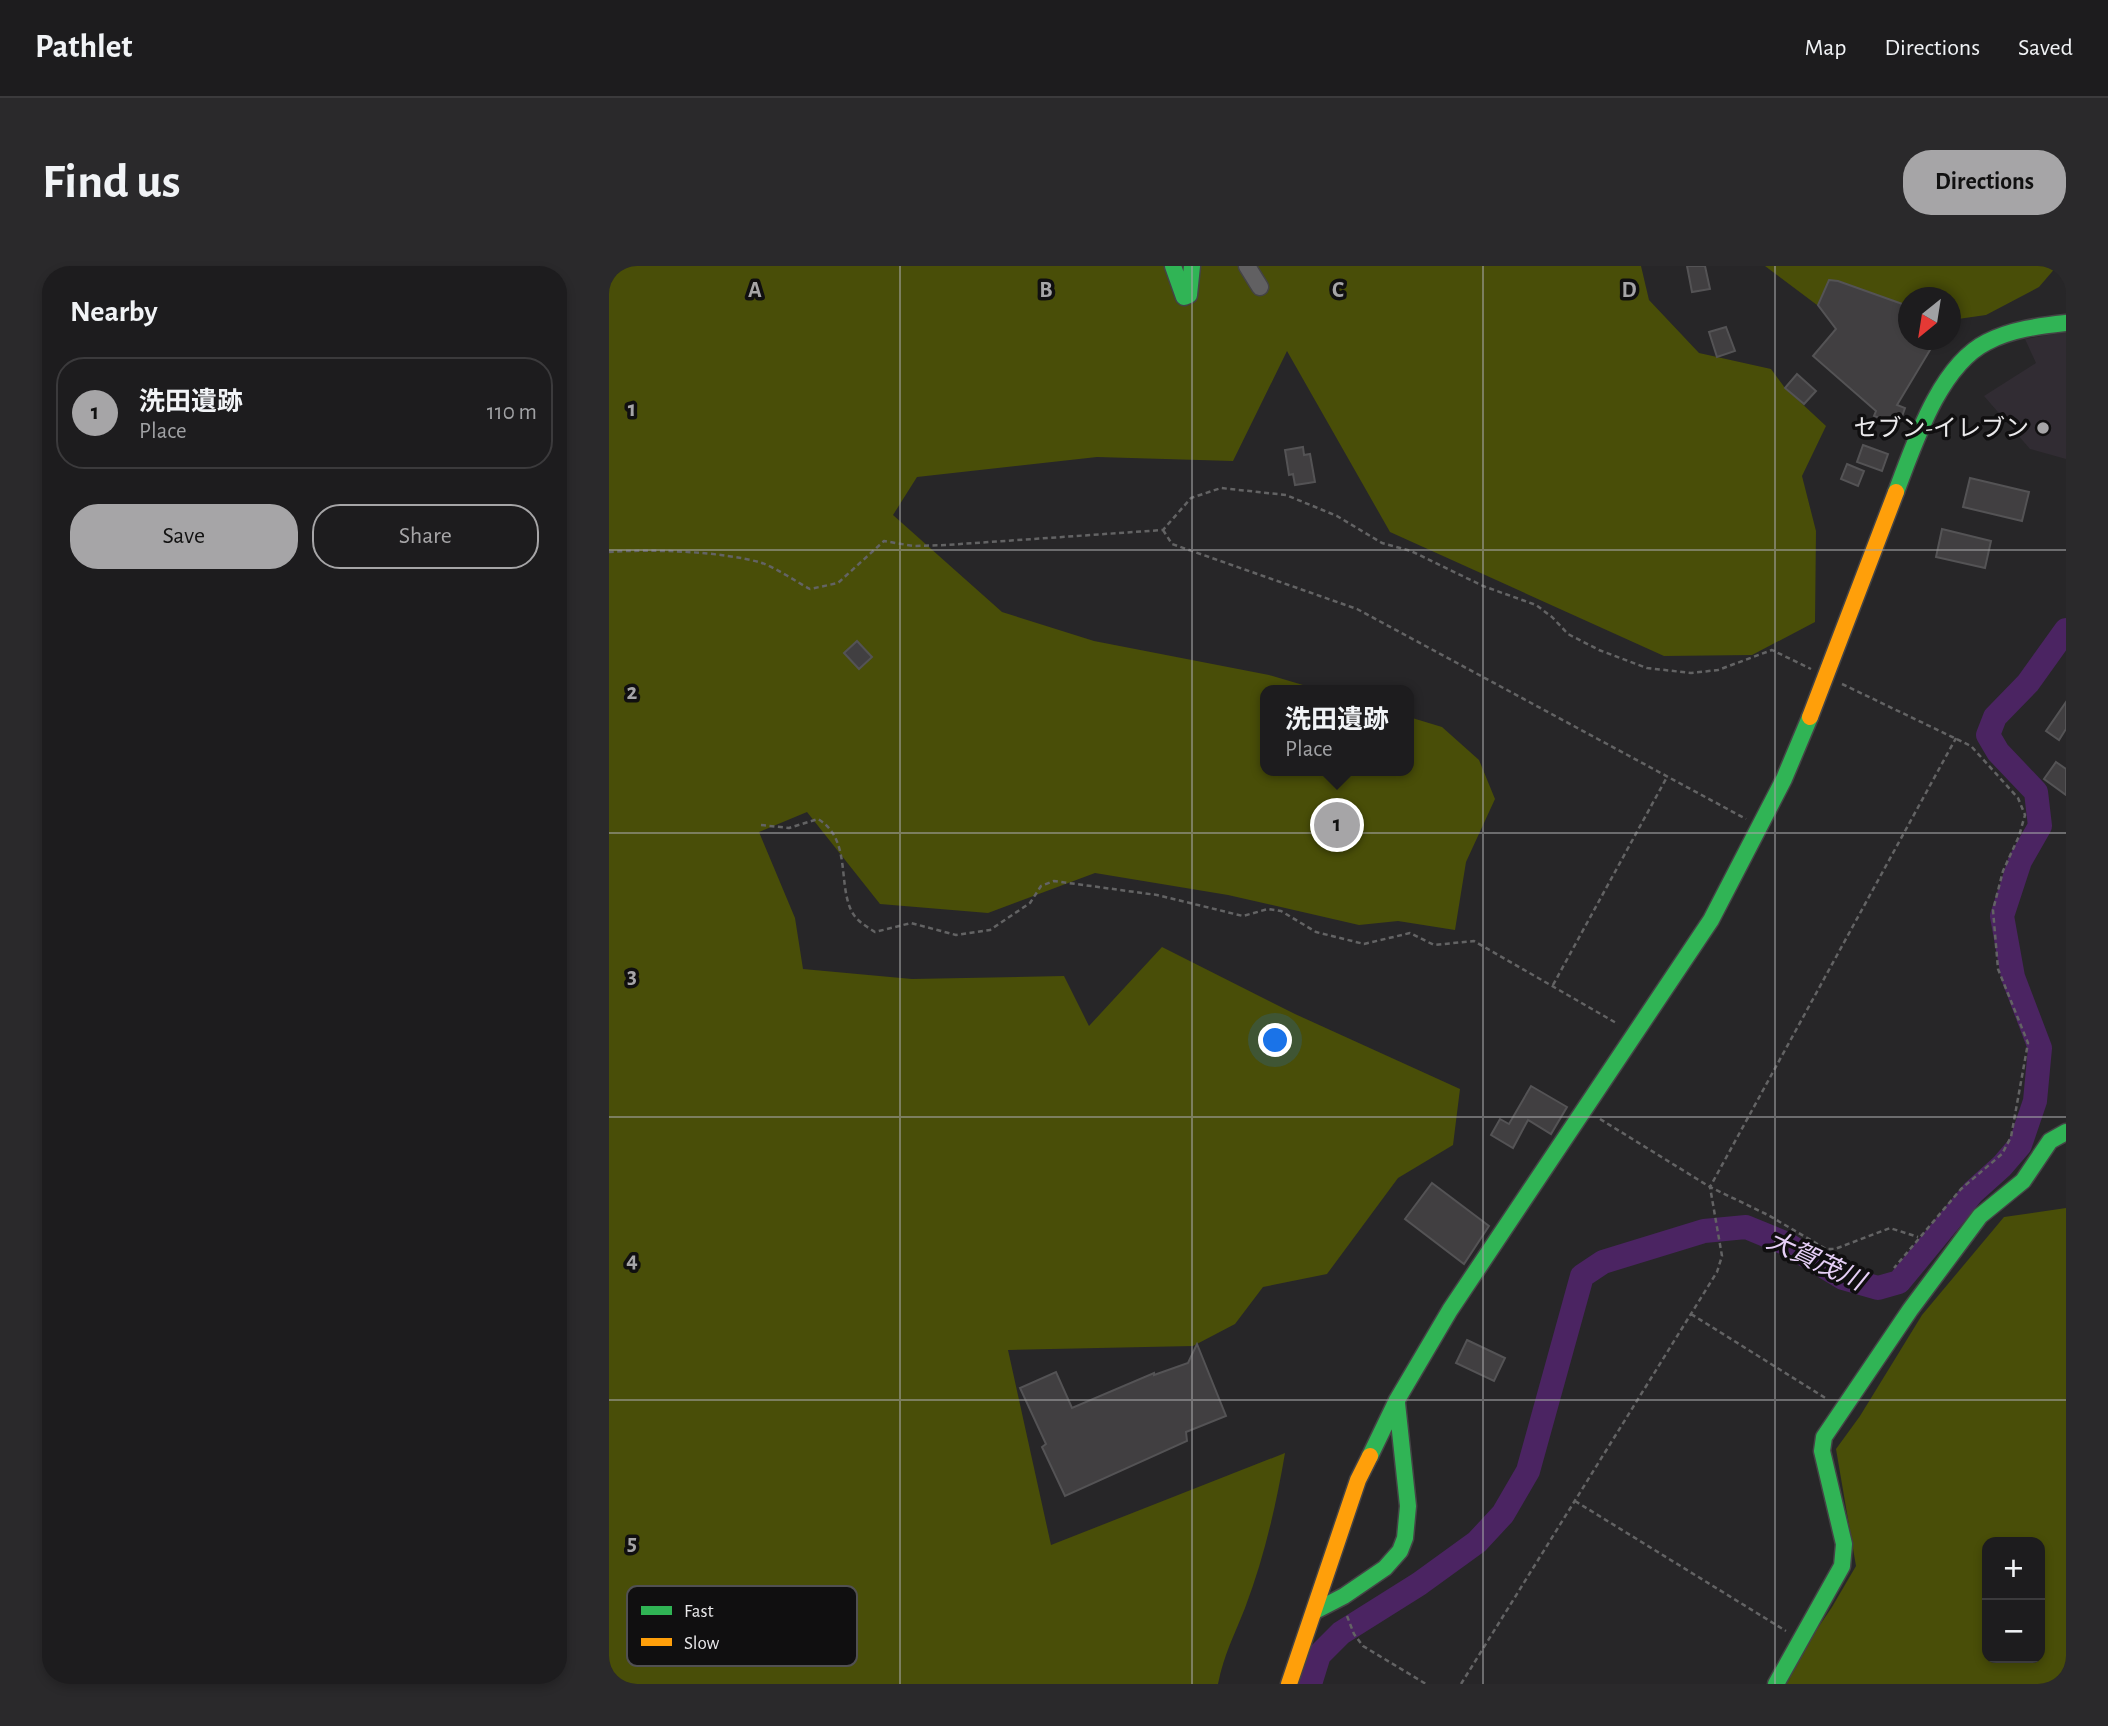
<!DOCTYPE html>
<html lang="en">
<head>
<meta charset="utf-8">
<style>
	body { margin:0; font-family:"Alegreya Sans","Noto Sans JP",sans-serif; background:#2a292b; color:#f1f3f6 }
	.controls { position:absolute; right:21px; bottom:21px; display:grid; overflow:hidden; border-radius:14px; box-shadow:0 4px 10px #0003 }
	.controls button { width:63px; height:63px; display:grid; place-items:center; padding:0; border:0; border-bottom:2px solid #3b3a3c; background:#1d1c1e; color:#f1f3f6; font:35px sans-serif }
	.compass { position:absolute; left:1289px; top:21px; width:63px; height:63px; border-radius:50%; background:#1d1c1e; box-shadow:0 4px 10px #0003; rotate:210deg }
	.you { position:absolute; left:667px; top:775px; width:24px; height:24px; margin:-18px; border:5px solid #fff; border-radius:50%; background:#1a73e8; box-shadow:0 0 0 10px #1a73e833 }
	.badge { display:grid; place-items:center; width:46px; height:46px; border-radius:50%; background:#a6a5a7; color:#111; font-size:23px; font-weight:700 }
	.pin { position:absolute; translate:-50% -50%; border:4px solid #fff; box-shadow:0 2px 7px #0006 }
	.popup { position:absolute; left:651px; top:419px; width:154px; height:91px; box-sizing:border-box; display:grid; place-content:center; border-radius:14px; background:#1d1c1e; filter:drop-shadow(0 2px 5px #0005); font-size:23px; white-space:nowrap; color:#a0a1a4 }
	.popup b { font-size:26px; color:#f1f3f6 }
	.popup::after { content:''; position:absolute; left:50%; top:100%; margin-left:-14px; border:14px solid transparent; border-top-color:#1d1c1e }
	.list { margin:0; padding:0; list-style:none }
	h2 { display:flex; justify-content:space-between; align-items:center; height:91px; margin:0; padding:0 28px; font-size:30px }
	h2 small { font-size:23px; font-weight:400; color:#a0a1a4 }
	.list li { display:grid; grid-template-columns:46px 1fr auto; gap:21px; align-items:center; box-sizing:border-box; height:112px; margin:0 14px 14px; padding:0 14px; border:2px solid #3b3a3c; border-radius:28px }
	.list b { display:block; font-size:26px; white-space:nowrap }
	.list p { margin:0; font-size:23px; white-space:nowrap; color:#a0a1a4 }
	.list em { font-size:23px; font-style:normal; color:#a0a1a4 }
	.actions { display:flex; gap:14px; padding:21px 28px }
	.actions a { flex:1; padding:16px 0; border:2px solid #a6a5a7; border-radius:28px; text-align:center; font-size:24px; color:#a6a5a7 }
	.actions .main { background:#a6a5a7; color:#111 }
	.map { position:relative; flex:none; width:1457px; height:1418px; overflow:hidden; border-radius:28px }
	header { display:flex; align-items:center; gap:42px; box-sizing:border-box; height:98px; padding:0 35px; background:#1d1c1e; border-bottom:2px solid #3b3a3c }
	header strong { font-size:33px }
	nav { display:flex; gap:38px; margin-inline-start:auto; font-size:24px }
	.intro { display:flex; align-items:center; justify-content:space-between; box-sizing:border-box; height:168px; padding:0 42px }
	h1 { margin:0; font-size:49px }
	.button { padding:18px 32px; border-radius:28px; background:#a6a5a7; color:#111; font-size:24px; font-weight:700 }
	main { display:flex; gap:42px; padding:0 42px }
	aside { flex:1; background:#1d1c1e; border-radius:28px; box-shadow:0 4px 10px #0003 }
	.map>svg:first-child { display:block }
	.built { fill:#312c33 }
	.forest { fill:#494e08; fill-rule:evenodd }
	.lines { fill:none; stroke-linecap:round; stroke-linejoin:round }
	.river { stroke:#4b2462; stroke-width:24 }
	.building { fill:#413f41; stroke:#545355; stroke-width:2 }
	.street-casing { stroke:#444345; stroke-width:19 }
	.fast-casing { stroke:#444345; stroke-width:19 }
	.slow-casing { stroke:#444345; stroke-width:19 }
	.path { stroke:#636364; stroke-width:2.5; stroke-dasharray:5 3.5; stroke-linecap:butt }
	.street { stroke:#616062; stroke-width:16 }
	.fast { stroke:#30b455; stroke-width:16 }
	.slow { stroke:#ff9f0a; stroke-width:16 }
	.grid { fill:none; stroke:#a6a5a7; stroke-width:2; stroke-opacity:0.55 }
	.poi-dot { fill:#a6a5a7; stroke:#100f10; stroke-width:2.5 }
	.labels { text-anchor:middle; stroke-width:7; stroke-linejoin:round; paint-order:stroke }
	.poi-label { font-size:24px; fill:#eae9eb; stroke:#100f10; text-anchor:end }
	.water-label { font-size:26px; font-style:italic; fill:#e6cff7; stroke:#100f10 }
	.key { fill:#100f10; stroke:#515052; stroke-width:2 }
	.key-label { font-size:19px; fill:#eae9eb }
	.grid-label { font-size:23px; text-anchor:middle; font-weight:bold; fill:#a6a5a7; stroke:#100f10; stroke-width:7; stroke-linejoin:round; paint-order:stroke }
</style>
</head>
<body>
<header>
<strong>Pathlet</strong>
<nav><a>Map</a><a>Directions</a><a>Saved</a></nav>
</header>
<div class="intro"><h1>Find us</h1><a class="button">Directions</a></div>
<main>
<aside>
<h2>Nearby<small></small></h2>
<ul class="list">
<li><span class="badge">1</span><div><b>洗田遺跡</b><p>Place</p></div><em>110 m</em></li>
</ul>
<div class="actions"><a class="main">Save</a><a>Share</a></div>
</aside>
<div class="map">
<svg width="1457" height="1418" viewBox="0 0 1457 1418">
	<rect width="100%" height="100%" fill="#272628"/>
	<!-- built -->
	<path class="built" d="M 1457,66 L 1457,193 L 1421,183 L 1375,130 L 1427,97 L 1416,73 Z"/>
	<!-- forest -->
	<path class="forest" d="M 0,0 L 1032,0 L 1040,34 L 1090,87 L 1162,103 L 1176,122 L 1217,160 L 1193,210 L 1207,265 L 1206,356 L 1143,389 L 1055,390 L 781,266 L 678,85 L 624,195 L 488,191 L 308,211 L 284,249 L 393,346 L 485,375 L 660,409 L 711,424 L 656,424 L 656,505 L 800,505 L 800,451 L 833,461 L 870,494 L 886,533 L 857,596 L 846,664 L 789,655 L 750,659 L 619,629 L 486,607 L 379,647 L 271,638 L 198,546 L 150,566 L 186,652 L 194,703 L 303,713 L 455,710 L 480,760 L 553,681 L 686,748 L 851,823 L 844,879 L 789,912 L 718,1008 L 654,1021 L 626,1058 L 584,1080 L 399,1084 L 442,1279 L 676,1187 C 667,1240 655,1292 636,1342 C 625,1370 615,1388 609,1418 L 0,1418 Z
		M 1156,0 L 1448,0 L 1430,21 L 1377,49 L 1342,54 L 1342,32 L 1300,32 L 1299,42 L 1229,15 L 1220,15 L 1212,42 Z
		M 1457,942 L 1457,1418 L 1175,1418 L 1185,1397 L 1223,1341 L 1247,1300 L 1227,1183 L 1251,1150 L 1313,1049 L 1395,951 ZM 1378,1276 L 1431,1276 L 1431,1392 L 1378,1392 Z"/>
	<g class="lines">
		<!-- river -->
		<path class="river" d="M 701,1418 L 710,1389 L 732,1367 L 810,1318 L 868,1276 L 894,1248 L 919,1205 L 973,1010 L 994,996 L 1095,965 L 1137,961 L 1176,977 L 1234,1012 L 1269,1022 L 1290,1016 L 1364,926 L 1393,900 L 1411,879 L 1426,835 L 1431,782 L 1404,711 L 1393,650 L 1411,595 L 1431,560 L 1427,526 L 1389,486 L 1379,469 L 1386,451 L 1419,417 L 1457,364"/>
	</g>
	<!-- building -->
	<path class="building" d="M 1078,0 L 1096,0 L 1101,23 L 1083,26 Z
		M 1220,14 L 1229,15 L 1299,40 L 1299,74 L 1327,74 L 1288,139 L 1296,142 L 1290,159 L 1265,150 L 1267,145 L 1204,90 L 1227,63 L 1209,39 Z
		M 1117,61 L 1126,85 L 1108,91 L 1100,66 Z
		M 1188,108 L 1207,125 L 1195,138 L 1176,122 Z
		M 1254,179 L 1279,188 L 1273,205 L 1248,196 Z
		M 694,181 L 695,189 L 701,188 L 706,216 L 686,219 L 684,208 L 680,209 L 676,184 Z
		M 1238,198 L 1255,205 L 1249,220 L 1232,213 Z
		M 1361,212 L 1420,226 L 1413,255 L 1354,241 Z
		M 1333,263 L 1382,275 L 1376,302 L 1327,291 Z
		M 248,375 L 263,391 L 250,403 L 235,387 Z
		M 1457,436 L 1457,463 L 1450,474 L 1437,465 Z
		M 1447,496 L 1457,503 L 1457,529 L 1435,513 Z
		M 922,820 L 958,841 L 942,868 L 919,854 L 904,882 L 882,869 L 891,853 L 900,858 Z
		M 823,917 L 880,960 L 855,998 L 796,953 Z
		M 858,1074 L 896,1092 L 885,1115 L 847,1097 Z
		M 588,1078 L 617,1150 L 577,1166 L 578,1175 L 456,1230 L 433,1181 L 437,1178 L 411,1122 L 447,1106 L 463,1142 L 545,1107 L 545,1109 L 579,1097 Z"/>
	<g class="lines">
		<defs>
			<path id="street" d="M 638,0 L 651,21"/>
			<path id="fast" d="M 564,0 L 575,31 L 580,29 L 583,0
				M 1287,226 C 1305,179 1330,100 1378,76 C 1403,63 1430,60 1457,57
				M 761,1190 L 788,1134 L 841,1044 L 1102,654 L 1175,513 L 1201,451
				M 706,1345 L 735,1330 L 776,1302 L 791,1285 L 796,1272 L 799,1240 L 788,1137
				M 1167,1418 L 1233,1300 L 1235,1278 L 1213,1185 L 1215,1171 L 1301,1044 L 1371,950 L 1414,915 L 1441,875 L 1457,866"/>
			<path id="slow" d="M 1201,451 L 1287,226
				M 680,1418 L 749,1214 L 761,1190"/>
		</defs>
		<!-- street casing -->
		<use href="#street" class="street-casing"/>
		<!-- fast casing -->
		<use href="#fast" class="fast-casing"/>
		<!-- slow casing -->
		<use href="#slow" class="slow-casing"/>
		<!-- path -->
		<path class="path" d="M 554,264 L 563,278 L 748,343 L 1137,553
			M 0,286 C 42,283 113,285 153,297 C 169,303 186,315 201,323 L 229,317 L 275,275 L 304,280 L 337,279 L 554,264 L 582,232 L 612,222 L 677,229 L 728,250 L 773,277 L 802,285 L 874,320 L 927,339 L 943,351 L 959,368 L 990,384 L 1038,402 L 1082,407 L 1109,404 L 1163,384 L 1202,403
			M 1233,418 L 1362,480 L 1409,532 L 1416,549 L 1410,570 L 1394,605 L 1384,644 L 1389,703 L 1419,777 L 1402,871 L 1393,888 L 1352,923 L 1285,1002
			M 152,559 L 180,562 L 209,553 C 242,573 229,616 242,644 C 247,655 257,660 266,666 L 302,657 L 347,669 L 381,664 L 421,637 L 432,620 L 445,615 L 548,629 L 634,650 L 659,643 L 672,645 L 707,666 L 755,678 L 801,667 L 825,679 L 865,675 L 1009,758
			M 944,719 L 1058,511
			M 991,853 L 1101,921 L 1159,949 L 1217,983 L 1226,983 L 1281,962 L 1309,971
			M 1082,1048 L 1218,1133
			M 966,1235 L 1177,1365
			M 738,1350 L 745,1368 L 754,1380 L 817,1418
			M 852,1418 L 1108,1006 L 1113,990 L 1101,921 L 1347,472"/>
		<!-- street -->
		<use href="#street" class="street"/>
		<!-- fast -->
		<use href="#fast" class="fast"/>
		<!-- slow -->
		<use href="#slow" class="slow"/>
	</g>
	<!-- grid -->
	<path class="grid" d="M 291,0 L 291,1418M 583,0 L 583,1418M 874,0 L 874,1418M 1166,0 L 1166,1418M 0,284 L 1457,284M 0,567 L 1457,567M 0,851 L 1457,851M 0,1134 L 1457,1134"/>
	<!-- markers -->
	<circle class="poi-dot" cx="1434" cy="162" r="7"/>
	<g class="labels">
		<!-- poi labels -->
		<g class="poi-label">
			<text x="1420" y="170">セブン-イレブン</text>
		</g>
		<!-- water labels -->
		<g class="water-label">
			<text transform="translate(1207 994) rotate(25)" y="9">大賀茂川</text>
		</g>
	</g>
	<!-- legend -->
	<rect x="18" y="1320" width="230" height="80" rx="10" class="key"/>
	<rect x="32" y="1340" width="31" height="9" fill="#30b455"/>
	<rect x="32" y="1372" width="31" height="8" fill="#ff9f0a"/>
	<g class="key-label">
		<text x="75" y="1351">Fast</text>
		<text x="75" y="1383">Slow</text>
	</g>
	<g class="grid-label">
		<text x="146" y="31">A</text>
		<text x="437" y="31">B</text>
		<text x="729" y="31">C</text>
		<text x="1020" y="31">D</text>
		<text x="23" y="150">1</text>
		<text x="23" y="433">2</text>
		<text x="23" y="717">3</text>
		<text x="23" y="1001">4</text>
		<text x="23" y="1284">5</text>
	</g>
</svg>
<div class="controls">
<button>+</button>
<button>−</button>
</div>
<svg class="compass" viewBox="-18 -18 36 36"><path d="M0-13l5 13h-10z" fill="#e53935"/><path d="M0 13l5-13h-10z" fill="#a0a1a4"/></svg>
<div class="you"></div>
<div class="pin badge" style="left:728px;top:559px">1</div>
<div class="popup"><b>洗田遺跡</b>Place</div>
</div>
</main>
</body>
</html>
